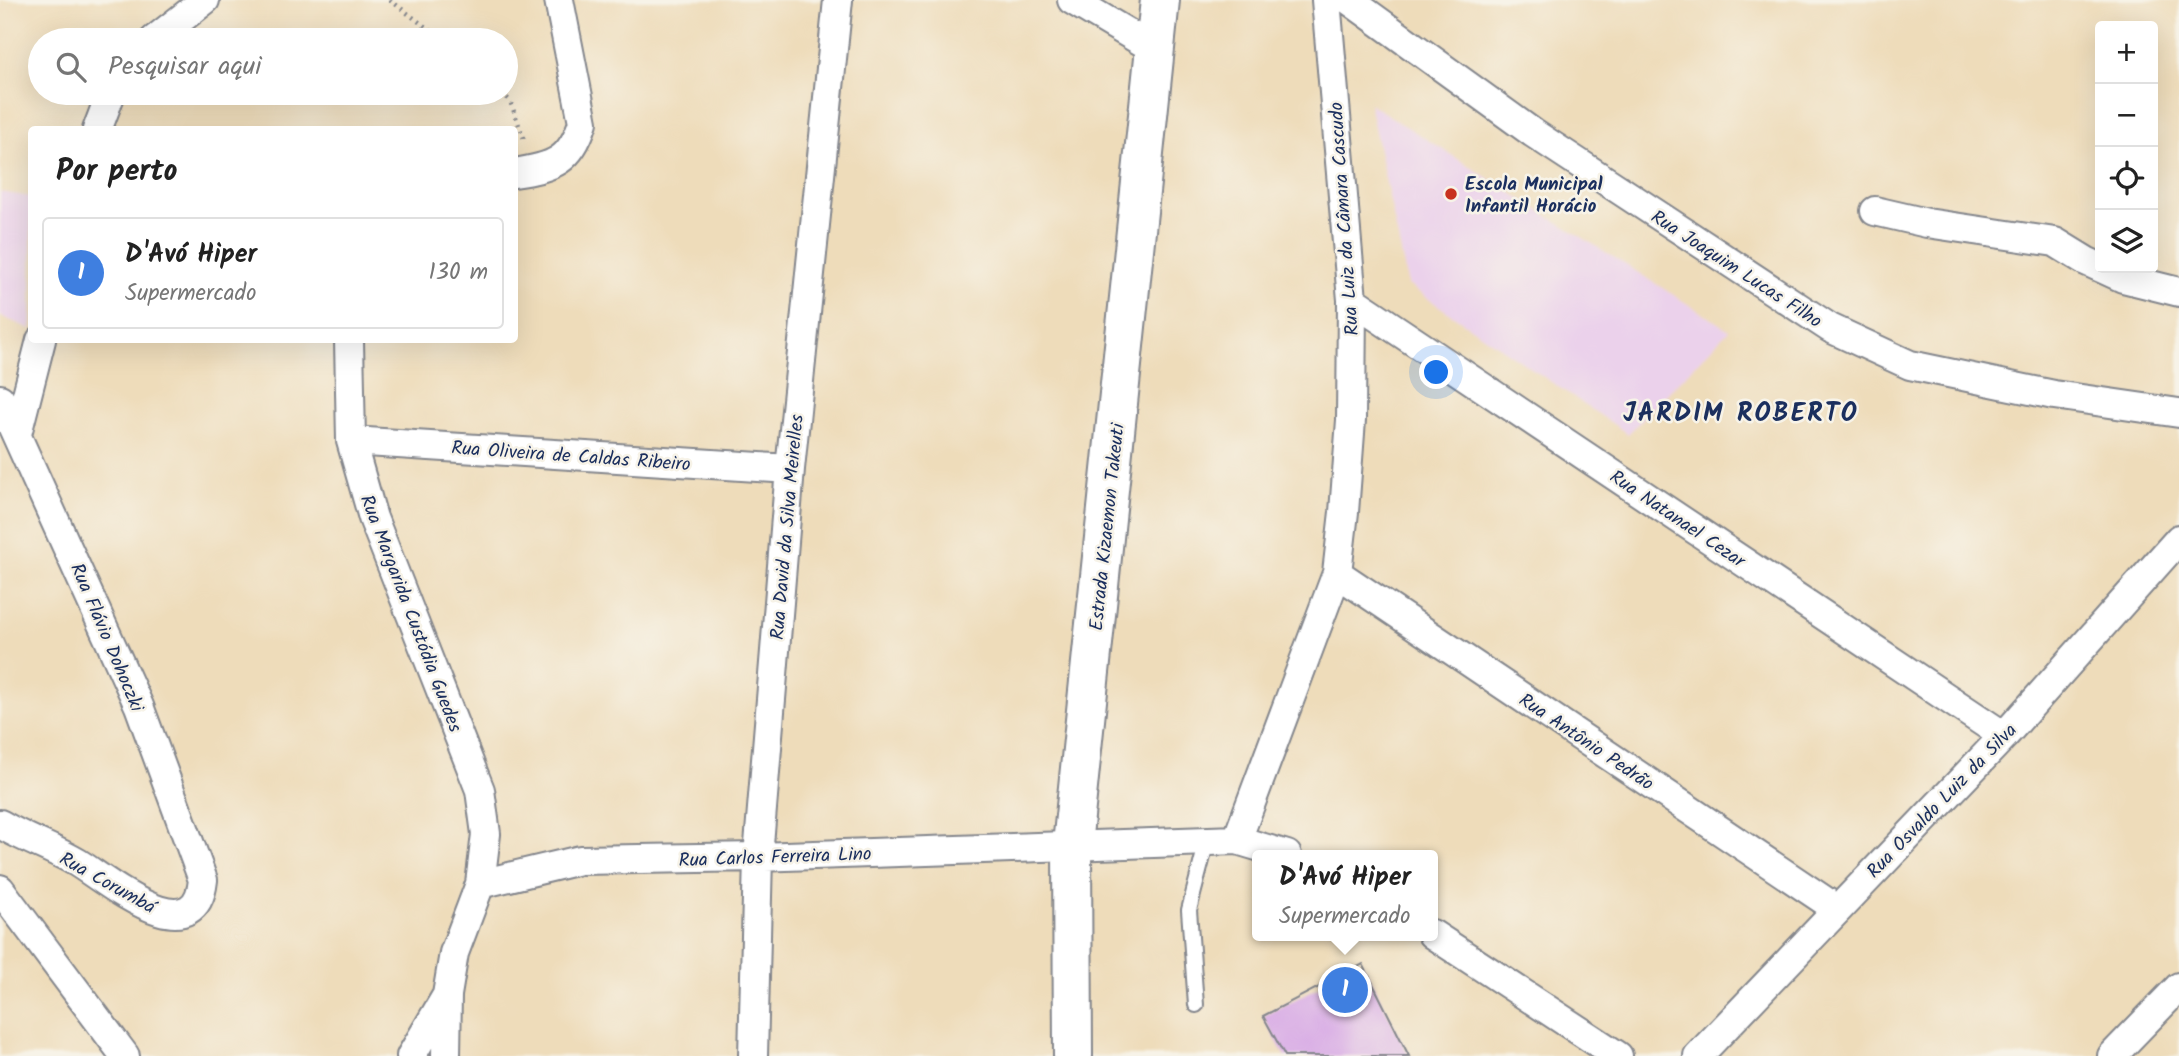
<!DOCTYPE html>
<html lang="pt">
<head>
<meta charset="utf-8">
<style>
	body { margin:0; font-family:Kalam,sans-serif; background:#f6f6f6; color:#222 }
	.controls { position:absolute; right:21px; top:21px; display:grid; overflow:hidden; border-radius:7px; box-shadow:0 7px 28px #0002 }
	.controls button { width:63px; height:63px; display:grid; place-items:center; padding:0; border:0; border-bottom:2px solid #e0e0e0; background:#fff; color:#222; font:35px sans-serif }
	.you { position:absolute; left:1437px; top:373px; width:24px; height:24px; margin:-18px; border:5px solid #fff; border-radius:50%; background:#1a73e8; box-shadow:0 0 0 10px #1a73e833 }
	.badge { display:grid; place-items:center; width:46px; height:46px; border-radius:50%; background:#b45309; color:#fff; font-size:23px; font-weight:700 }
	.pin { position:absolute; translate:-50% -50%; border:4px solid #fff; box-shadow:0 2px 7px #0006 }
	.popup { position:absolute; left:1252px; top:850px; width:186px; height:91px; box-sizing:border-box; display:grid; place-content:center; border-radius:7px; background:#fff; filter:drop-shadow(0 2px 5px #0005); font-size:23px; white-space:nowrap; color:#767676 }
	.popup b { font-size:26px; color:#222 }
	.popup::after { content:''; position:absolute; left:50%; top:100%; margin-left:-14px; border:14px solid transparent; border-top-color:#fff }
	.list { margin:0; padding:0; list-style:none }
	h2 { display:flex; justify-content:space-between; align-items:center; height:91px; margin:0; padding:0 28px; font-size:30px }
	h2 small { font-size:23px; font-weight:400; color:#767676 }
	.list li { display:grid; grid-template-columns:46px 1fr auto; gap:21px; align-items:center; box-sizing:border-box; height:112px; margin:0 14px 14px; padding:0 14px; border:2px solid #e0e0e0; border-radius:7px }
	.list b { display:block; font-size:26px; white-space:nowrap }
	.list p { margin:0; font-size:23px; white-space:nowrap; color:#767676 }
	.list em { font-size:23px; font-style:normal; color:#767676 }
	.icon { flex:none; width:38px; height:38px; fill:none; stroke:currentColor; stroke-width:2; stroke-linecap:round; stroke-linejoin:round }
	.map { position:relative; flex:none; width:2179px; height:1056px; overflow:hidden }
	.search { position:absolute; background:#fff; box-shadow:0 7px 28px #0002; left:28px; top:28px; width:490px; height:77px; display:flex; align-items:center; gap:18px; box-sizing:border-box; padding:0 24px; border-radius:38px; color:#767676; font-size:26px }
	.panel { position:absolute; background:#fff; box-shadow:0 7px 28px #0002; left:28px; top:126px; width:490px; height:217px; border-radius:7px }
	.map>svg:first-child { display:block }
	.built { fill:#ebd1eb }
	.building { fill:#d5a4e5 }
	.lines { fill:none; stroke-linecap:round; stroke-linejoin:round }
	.lane-casing { stroke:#84868c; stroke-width:18 }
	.street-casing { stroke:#84868c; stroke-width:32 }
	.secondary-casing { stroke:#84868c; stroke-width:42 }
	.path { stroke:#84868c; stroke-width:4.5; stroke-dasharray:2 5; stroke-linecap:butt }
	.lane { stroke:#fff; stroke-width:14 }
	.street { stroke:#fff; stroke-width:28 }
	.secondary { stroke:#fff; stroke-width:38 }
	.poi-dot { fill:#c8321e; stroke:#f7f3e8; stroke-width:2.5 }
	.labels { text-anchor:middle; stroke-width:5; stroke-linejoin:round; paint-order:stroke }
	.poi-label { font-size:19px; font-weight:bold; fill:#1b2f5e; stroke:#f7f3e8; text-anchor:start }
	.street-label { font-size:19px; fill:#1b2f5e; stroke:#f7f3e8 }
	.district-label { font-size:26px; font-weight:bold; letter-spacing:2px; fill:#1b2f5e; stroke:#f7f3e8 }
</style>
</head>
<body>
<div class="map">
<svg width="2179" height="1056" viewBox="0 0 2179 1056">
	<rect width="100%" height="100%" fill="#f7f3e8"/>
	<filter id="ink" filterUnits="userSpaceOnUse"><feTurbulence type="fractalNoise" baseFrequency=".0143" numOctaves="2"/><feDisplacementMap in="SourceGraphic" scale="14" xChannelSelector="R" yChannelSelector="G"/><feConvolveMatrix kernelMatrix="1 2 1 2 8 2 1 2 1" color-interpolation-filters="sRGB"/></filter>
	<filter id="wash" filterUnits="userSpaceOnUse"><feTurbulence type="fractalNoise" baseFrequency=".00686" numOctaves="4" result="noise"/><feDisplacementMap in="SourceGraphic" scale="28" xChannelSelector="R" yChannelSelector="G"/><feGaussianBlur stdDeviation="1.57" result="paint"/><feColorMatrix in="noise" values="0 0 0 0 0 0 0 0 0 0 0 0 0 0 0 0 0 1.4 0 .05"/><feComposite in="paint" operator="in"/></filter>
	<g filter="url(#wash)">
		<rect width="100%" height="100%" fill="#eedcba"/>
		<!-- built -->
		<path class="built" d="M 1369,103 L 1729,330 L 1628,434 L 1408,285 Z
			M 0,192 L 31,197 L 31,329 L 0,316 Z"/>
		<g id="blocks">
			<!-- building -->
			<path class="building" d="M 1363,964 L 1409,1056 L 1285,1056 L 1263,1016 Z"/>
		</g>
	</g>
	<g filter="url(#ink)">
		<use href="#blocks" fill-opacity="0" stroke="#84868c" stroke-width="2"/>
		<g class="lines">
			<defs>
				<path id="lane" d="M 1196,1005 L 1189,910 L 1207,841"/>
				<path id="street" d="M 1072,0 L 1156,50
					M 1349,0 L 1533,133 L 1830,328 L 1910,365 L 2054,395 L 2179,413
					M 154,40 L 205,0
					M 97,130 L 111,93
					M 514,173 C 554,167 571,161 583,122 L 559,0
					M 1875,211 L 1927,223 L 2055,242 L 2086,261 L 2123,278 L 2179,292
					M 1352,300 L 2004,736
					M 349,340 L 351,441 L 373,518 L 480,790 L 486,834 L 480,884 L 454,953 L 447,995 L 446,1056
					M 0,399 L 139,706 L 203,880 C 195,955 107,881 78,863 C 53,848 25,839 0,824
					M 17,434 L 41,340
					M 351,441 L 790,469
					M 1337,573 L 1837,909
					M 1237,840 L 1337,573 L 1344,512 L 1351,420 L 1352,300 L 1326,0
					M 480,884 L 580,860 L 758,857 L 1237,840 L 1287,855
					M 0,889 L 125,1056
					M 1432,934 L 1618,1056
					M 411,1056 L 447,995
					M 753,1056 L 758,857 L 790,469 L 838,0
					M 1698,1056 L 2004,736 L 2179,539
					M 2112,1056 L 2179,987"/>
				<path id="secondary" d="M 1073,1056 L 1072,845 L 1160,0"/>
			</defs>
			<!-- lane casing -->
			<use href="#lane" class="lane-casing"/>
			<!-- street casing -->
			<use href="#street" class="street-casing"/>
			<!-- secondary casing -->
			<use href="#secondary" class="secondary-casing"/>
			<!-- path -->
			<path class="path" d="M 390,0 L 443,40
				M 502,93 L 510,101 L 525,141"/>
			<!-- lane -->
			<use href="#lane" class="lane"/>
			<!-- street -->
			<use href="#street" class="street"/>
			<!-- secondary -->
			<use href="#secondary" class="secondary"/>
		</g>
	</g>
	<!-- markers -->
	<circle class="poi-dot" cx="1451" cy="194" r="7"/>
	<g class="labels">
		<!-- poi labels -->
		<g class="poi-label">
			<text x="1465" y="190">Escola Municipal<tspan x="1465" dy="22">Infantil Horácio</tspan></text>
		</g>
		<!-- street labels -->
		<g class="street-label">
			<text transform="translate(1343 219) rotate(-94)" y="7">Rua Luiz da Câmara Cascudo</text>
			<text transform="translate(1737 268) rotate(33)" y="7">Rua Joaquim Lucas Filho</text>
			<text transform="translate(571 455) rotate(4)" y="7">Rua Oliveira de Caldas Ribeiro</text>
			<text transform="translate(1678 518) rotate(34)" y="7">Rua Natanael Cezar</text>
			<text transform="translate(786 527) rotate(-85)" y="7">Rua David da Silva Meirelles</text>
			<text transform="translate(1106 527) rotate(-84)" y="7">Estrada Kizaemon Takeuti</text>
			<text transform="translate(412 613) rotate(69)" y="7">Rua Margarida Custódia Guedes</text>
			<text transform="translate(108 637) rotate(67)" y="7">Rua Flávio Dohoczki</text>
			<text transform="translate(1587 741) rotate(34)" y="7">Rua Antônio Pedrão</text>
			<text transform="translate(1941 800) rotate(-46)" y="7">Rua Osvaldo Luiz da Silva</text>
			<text transform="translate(775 856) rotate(-2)" y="7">Rua Carlos Ferreira Lino</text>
			<text transform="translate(108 882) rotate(29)" y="7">Rua Corumbá</text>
		</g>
		<!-- district labels -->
		<g class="district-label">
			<text x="1741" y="421">JARDIM ROBERTO</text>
		</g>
	</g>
</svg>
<div class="controls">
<button>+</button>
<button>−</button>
<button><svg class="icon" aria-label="locate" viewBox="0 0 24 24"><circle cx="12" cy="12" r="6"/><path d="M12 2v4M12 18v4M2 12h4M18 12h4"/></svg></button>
<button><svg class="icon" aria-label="layers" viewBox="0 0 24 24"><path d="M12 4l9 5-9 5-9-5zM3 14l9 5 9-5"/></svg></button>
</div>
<div class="you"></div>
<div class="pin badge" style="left:1345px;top:990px;background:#3f7fe0">1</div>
<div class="popup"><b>D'Avó Hiper</b>Supermercado</div>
<div class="search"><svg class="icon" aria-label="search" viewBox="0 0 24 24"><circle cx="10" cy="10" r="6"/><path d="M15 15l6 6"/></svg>Pesquisar aqui</div>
<section class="panel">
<h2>Por perto<small></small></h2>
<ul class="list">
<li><span class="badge" style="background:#3f7fe0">1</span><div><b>D'Avó Hiper</b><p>Supermercado</p></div><em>130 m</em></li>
</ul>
</section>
</div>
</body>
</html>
